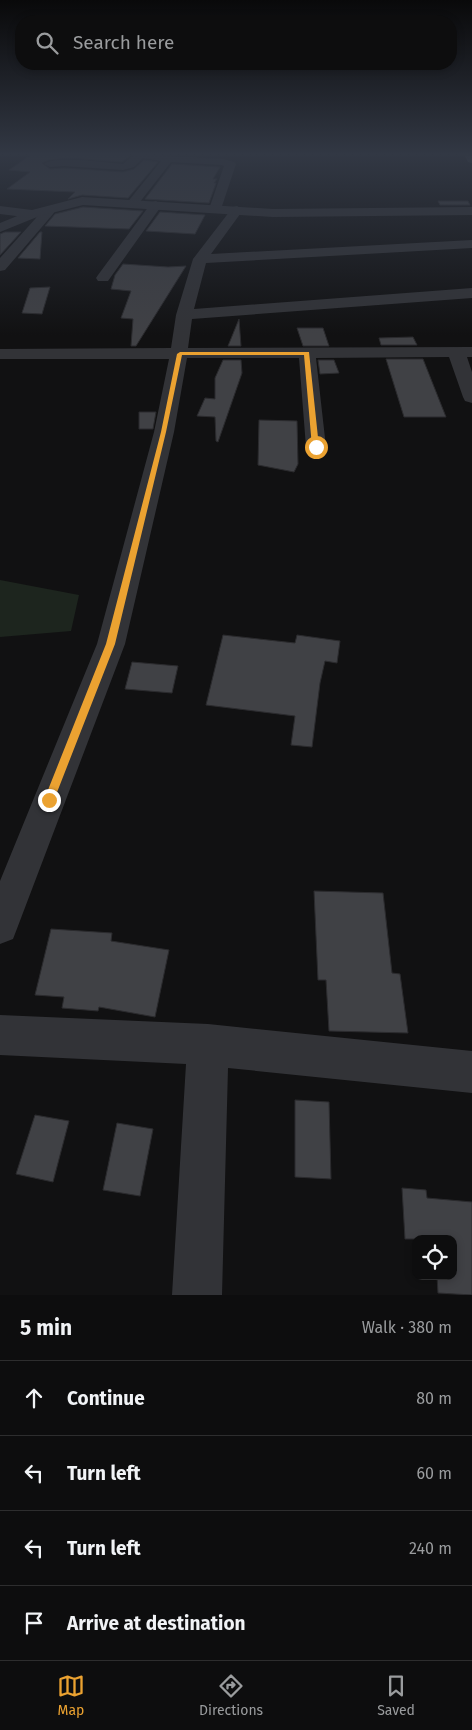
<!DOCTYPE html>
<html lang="en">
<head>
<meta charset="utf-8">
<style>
	body { margin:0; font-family:"Fira Sans",sans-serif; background:#1b1b1c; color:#f1f3f6 }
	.controls { position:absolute; right:15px; bottom:15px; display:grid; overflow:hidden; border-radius:10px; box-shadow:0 2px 8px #0003 }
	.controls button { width:45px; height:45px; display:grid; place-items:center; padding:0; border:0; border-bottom:1px solid #2d2d2e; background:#0d0d0e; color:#f1f3f6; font:25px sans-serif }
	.stop { position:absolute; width:15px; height:15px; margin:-11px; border:4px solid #eba231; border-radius:50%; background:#fff }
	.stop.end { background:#eba231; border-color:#fff; box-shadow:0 1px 5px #0008 }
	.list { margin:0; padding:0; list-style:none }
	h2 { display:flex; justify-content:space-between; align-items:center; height:65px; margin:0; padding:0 20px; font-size:21px }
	h2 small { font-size:16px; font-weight:400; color:#9a9c9e }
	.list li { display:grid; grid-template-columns:32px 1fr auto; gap:15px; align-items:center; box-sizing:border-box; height:75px; padding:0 20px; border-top:1px solid #2d2d2e }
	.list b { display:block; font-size:19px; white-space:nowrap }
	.list em { font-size:16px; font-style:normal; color:#9a9c9e }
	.icon { flex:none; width:28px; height:28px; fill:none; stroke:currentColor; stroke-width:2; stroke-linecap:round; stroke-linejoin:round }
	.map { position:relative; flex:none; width:472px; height:1295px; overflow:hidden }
	.search { position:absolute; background:#0d0d0e; box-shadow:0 2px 8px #0003; left:15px; right:15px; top:15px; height:55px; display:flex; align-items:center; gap:12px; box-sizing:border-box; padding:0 18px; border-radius:20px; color:#9a9c9e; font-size:19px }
	.sheet { height:365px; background:#0d0d0e }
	nav { display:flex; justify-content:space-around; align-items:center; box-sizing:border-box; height:70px; border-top:1px solid #2d2d2e; background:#0d0d0e; font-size:14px; color:#9a9c9e }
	nav a { display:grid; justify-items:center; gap:2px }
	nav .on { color:#eba231 }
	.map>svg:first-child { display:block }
	.green { fill:#1d251e }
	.building { fill:#404145; stroke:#2b2b2e }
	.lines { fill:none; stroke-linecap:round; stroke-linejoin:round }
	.minor { fill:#323337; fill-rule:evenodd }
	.tertiary { fill:#323337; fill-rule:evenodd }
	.trunk { fill:#56585f; fill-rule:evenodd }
	.route { fill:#eba231 }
</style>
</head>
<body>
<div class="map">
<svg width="472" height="1295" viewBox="0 0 472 1295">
	<rect width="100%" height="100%" fill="#111112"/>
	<!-- green -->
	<path class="green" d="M 0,580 L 79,595 L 71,631 L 0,637 Z"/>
	<!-- building -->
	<path class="building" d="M 32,154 L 129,154 L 130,156 L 122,162 L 69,158 L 49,160 L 42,163 L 50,169 L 64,168 L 123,172 L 134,169 L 144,160 L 158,162 L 128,198 L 82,195 L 68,199 L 75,192 L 7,189 L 30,172 L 9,170 Z
		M 172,164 L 220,167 L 213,179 L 217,179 L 214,183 L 216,183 L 209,203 L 145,199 Z
		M 438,201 L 468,201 L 470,205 L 440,205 Z
		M 83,207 L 143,211 L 129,229 L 45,226 L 55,214 Z
		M 160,212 L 205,215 L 195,234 L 146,231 Z
		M 5,232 L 21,232 L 0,255 L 0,234 Z
		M 40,232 L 42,232 L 40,259 L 18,258 Z
		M 123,264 L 168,267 L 186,266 L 136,346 L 131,346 L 133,319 L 121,318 L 131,291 L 111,289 L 115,275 Z
		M 50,287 L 42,314 L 22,313 L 30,288 Z
		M 239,319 L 241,346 L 228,346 Z
		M 297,328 L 323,328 L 329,346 L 303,346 Z
		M 413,337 L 417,345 L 381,345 L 379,338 Z
		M 386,359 L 423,359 L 446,417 L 404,417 Z
		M 223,360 L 241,360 L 242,373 L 218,442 L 216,441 L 215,417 L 197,416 L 205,398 L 215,399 L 215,378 Z
		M 318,360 L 334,360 L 339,373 L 320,374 Z
		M 139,412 L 156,412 L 153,429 L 139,429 Z
		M 259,420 L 297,421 L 298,464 L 294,472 L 258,465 Z
		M 223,635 L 295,643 L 297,635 L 340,641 L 337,663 L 325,661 L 320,683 L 312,747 L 291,745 L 295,716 L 206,705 Z
		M 132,662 L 178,666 L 172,693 L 125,689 Z
		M 314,891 L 383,893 L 392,973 L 400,974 L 408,1033 L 329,1031 L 326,980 L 318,980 Z
		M 51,929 L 112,933 L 111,941 L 169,950 L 155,1017 L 99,1007 L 98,1011 L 62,1008 L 64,997 L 35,995 Z
		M 295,1100 L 329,1102 L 331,1179 L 295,1177 Z
		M 35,1115 L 69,1121 L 53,1182 L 16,1174 Z
		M 117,1123 L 153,1129 L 140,1196 L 103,1190 Z
		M 402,1188 L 426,1190 L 427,1198 L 472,1202 L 472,1295 L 438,1293 L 437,1276 L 453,1276 L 453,1239 L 405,1239 Z"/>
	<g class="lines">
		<!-- minor -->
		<path class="minor" d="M 131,154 L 223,159 L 234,162 L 236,164 L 221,209 L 215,213 L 209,209 L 224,166 L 222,165 L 171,162 L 136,207 L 132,208 L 126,204 L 161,161 L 143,158 L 134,167 L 123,170 L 64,166 L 50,167 L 44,164 C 54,155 107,163 123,164 L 133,156 Z
			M 156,201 L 162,205 L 108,281 L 98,281 L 96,278 L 98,275 L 152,202 Z
			M 237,206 L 243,210 L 211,254 L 472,240 L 472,248 L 206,263 L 194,309 L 472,288 L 472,298 L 192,319 L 188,348 L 472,347 L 472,357 L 467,357 L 472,372 L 472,403 L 465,401 L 463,397 L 449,357 L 316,358 L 326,447 L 323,451 L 316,453 L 309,451 L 306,447 L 299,358 L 187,358 L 174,432 L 125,644 L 18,926 L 13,939 L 0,944 L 0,881 L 97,644 L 154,432 L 169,359 L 0,359 L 0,349 L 171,348 L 176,315 L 193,259 L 233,207 Z
			M 49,207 L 53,208 L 55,211 L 53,214 L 5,270 L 0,271 L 0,258 L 45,208 Z
			M 32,210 L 37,211 L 38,214 L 37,217 L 0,232 L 0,223 Z
			M 0,1015 L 208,1024 L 472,1051 L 472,1093 L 228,1068 L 222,1295 L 172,1295 L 186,1064 L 0,1055 Z"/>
		<!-- tertiary -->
		<path class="tertiary" d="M 82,197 L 273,209 L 472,207 L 472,215 L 273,217 L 83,205 L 32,218 L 0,214 L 0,206 L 32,210 Z"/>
		<!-- trunk -->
		<path class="trunk" d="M 464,154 L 472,154 L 472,163 L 468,162 Z"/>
	</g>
	<!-- sky -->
	<linearGradient id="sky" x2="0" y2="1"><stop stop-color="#09090a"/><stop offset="0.46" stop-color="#323844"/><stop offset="1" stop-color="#323844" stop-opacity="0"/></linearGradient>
	<rect width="472" height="335" fill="url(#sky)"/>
	<!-- route -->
	<path class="route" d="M 309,352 L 319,447 L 316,449 L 312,447 L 304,355 L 182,355 L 166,432 L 115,644 L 54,800 L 53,803 L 46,803 L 44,800 L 106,644 L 161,432 L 177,354 L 180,352 Z"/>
</svg>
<div class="controls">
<button><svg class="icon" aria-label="locate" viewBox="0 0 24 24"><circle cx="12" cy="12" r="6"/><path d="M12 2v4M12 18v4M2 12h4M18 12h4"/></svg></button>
</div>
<div class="stop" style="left:316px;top:447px"></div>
<div class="stop end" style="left:49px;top:800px"></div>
<div class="search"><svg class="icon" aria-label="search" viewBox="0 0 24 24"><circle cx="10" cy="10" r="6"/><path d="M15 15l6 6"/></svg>Search here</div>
</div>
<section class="sheet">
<h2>5 min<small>Walk · 380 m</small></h2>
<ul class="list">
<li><svg class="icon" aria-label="ahead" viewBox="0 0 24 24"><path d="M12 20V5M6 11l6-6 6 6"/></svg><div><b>Continue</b></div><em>80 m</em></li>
<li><svg class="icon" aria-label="left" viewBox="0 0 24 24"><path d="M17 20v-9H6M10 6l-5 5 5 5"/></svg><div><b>Turn left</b></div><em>60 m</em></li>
<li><svg class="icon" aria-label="left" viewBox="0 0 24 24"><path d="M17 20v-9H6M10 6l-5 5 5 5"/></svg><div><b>Turn left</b></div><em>240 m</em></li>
<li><svg class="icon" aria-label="arrive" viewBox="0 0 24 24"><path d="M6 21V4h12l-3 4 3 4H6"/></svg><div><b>Arrive at destination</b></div></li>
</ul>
</section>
<nav>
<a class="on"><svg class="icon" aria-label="map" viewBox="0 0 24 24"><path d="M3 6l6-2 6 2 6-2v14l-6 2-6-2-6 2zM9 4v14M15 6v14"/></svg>Map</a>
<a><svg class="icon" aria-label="directions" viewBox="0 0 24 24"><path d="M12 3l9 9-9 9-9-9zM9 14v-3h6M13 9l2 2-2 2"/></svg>Directions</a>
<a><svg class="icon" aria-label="saved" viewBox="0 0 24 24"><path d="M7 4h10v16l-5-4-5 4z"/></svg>Saved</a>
</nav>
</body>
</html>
